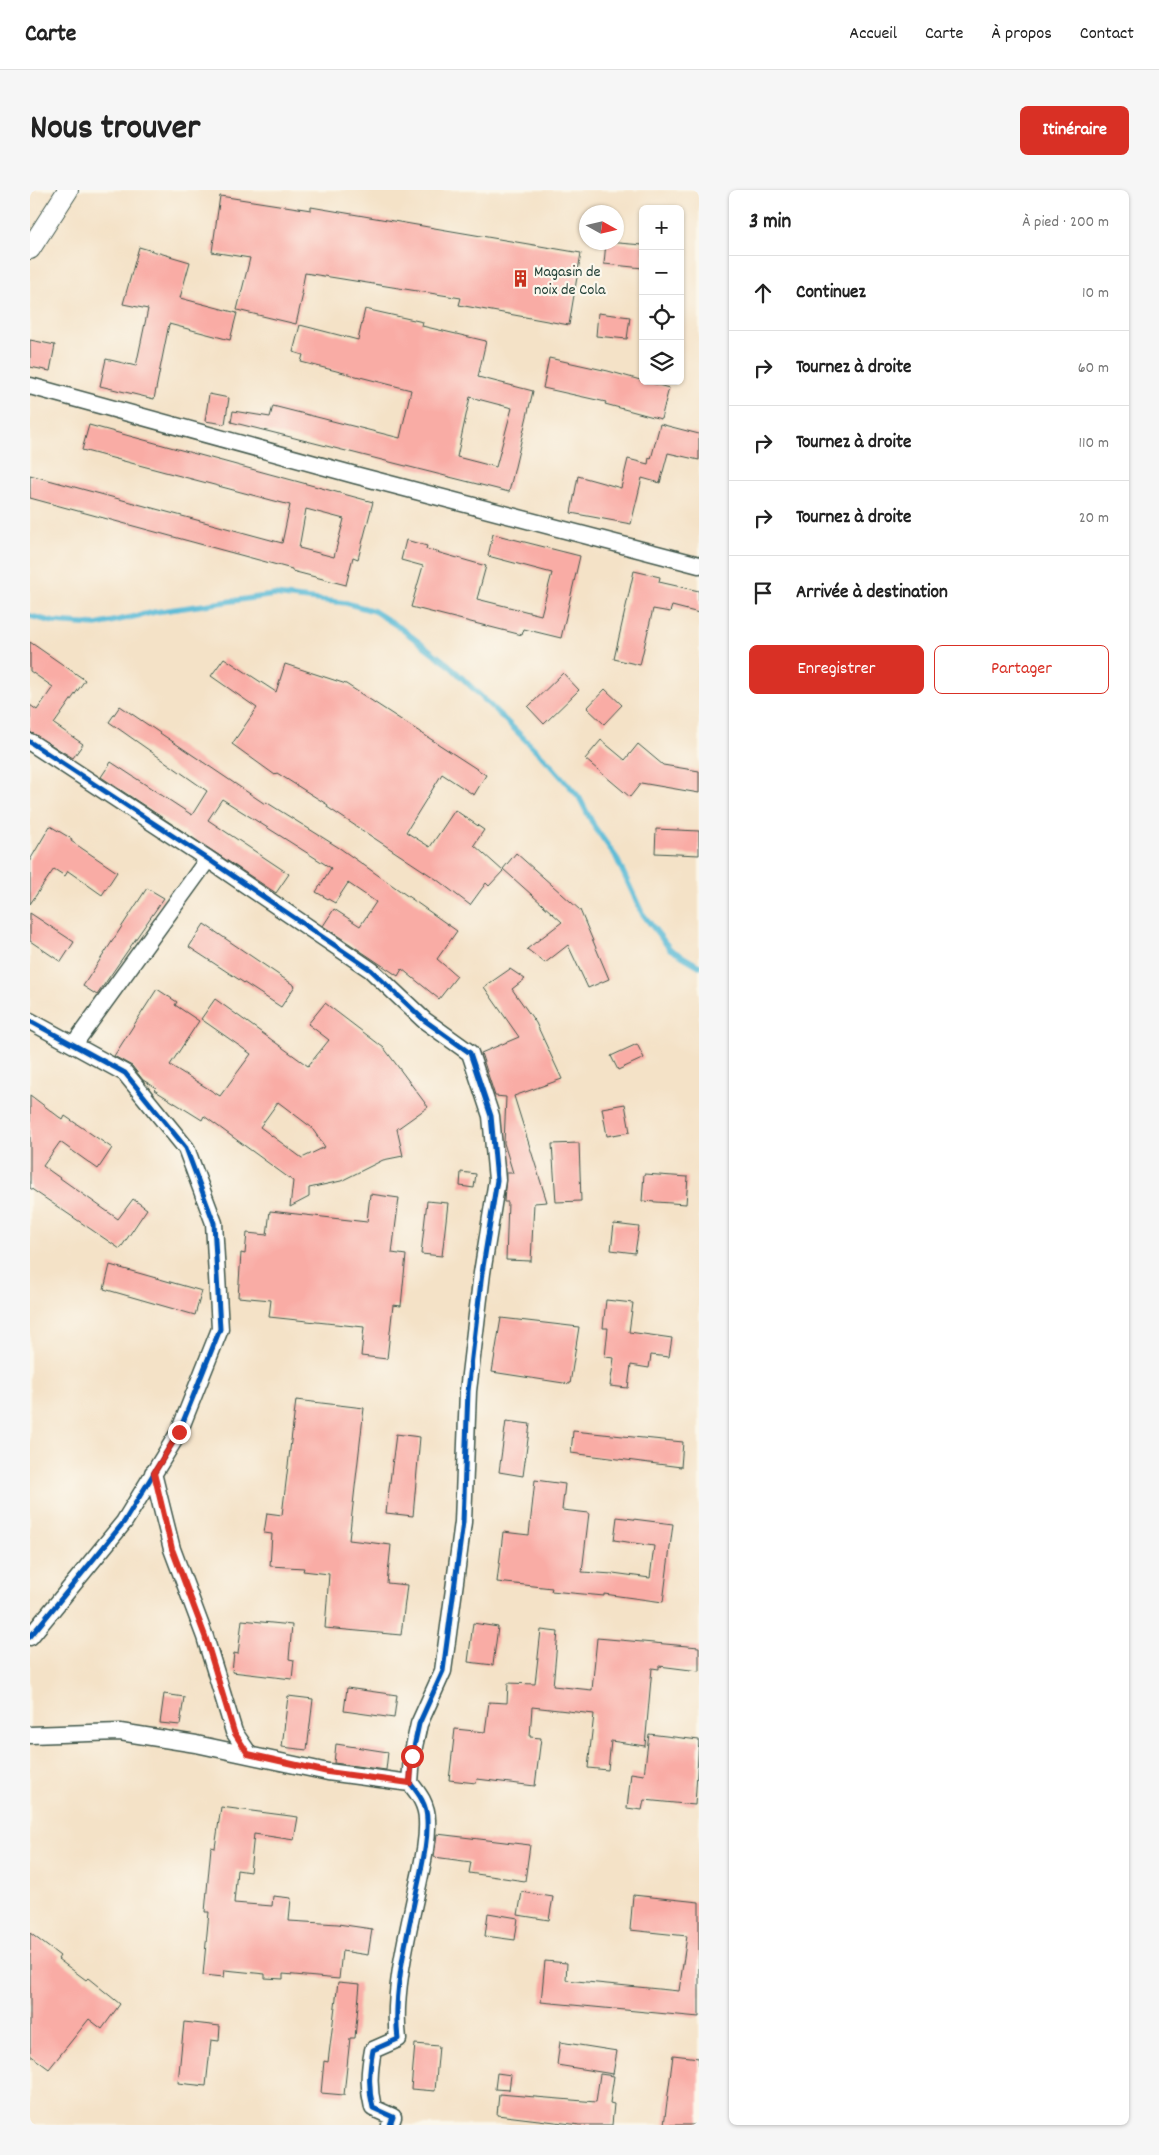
<!DOCTYPE html>
<html lang="fr">
<head>
<meta charset="utf-8">
<style>
	body { margin:0; font-family:Dekko,sans-serif; background:#f6f6f6; color:#222 }
	.controls { position:absolute; right:15px; top:15px; display:grid; overflow:hidden; border-radius:8px; box-shadow:0 1px 4px #0004 }
	.controls button { width:45px; height:45px; display:grid; place-items:center; padding:0; border:0; border-bottom:1px solid #e0e0e0; background:#fff; color:#222; font:25px sans-serif }
	.compass { position:absolute; left:549px; top:15px; width:45px; height:45px; border-radius:50%; background:#fff; box-shadow:0 1px 4px #0004; rotate:98deg }
	.stop { position:absolute; width:15px; height:15px; margin:-11px; border:4px solid #d93025; border-radius:50%; background:#fff }
	.stop.end { background:#d93025; border-color:#fff; box-shadow:0 1px 5px #0008 }
	.list { margin:0; padding:0; list-style:none }
	h2 { display:flex; justify-content:space-between; align-items:center; height:65px; margin:0; padding:0 20px; font-size:21px }
	h2 small { font-size:16px; font-weight:400; color:#767676 }
	.list li { display:grid; grid-template-columns:32px 1fr auto; gap:15px; align-items:center; box-sizing:border-box; height:75px; padding:0 20px; border-top:1px solid #e0e0e0 }
	.list b { display:block; font-size:19px; white-space:nowrap }
	.list em { font-size:16px; font-style:normal; color:#767676 }
	.actions { display:flex; gap:10px; padding:15px 20px }
	.actions a { flex:1; padding:11px 0; border:1px solid #d93025; border-radius:8px; text-align:center; font-size:18px; color:#d93025 }
	.actions .main { background:#d93025; color:#fff }
	.icon { flex:none; width:28px; height:28px; fill:none; stroke:currentColor; stroke-width:2; stroke-linecap:round; stroke-linejoin:round }
	.map { position:relative; flex:none; width:669px; height:1935px; overflow:hidden; border-radius:8px }
	header { display:flex; align-items:center; gap:30px; box-sizing:border-box; height:70px; padding:0 25px; background:#fff; border-bottom:1px solid #e0e0e0 }
	header strong { font-size:24px }
	nav { display:flex; gap:28px; margin-inline-start:auto; font-size:18px }
	.intro { display:flex; align-items:center; justify-content:space-between; box-sizing:border-box; height:120px; padding:0 30px }
	h1 { margin:0; font-size:35px }
	.button { padding:12px 22px; border-radius:8px; background:#d93025; color:#fff; font-size:18px; font-weight:700 }
	main { display:flex; gap:30px; padding:0 30px }
	aside { flex:1; background:#fff; border-radius:8px; box-shadow:0 1px 4px #0004 }
	.map>svg:first-child { display:block }
	.lines { fill:none; stroke-linecap:round; stroke-linejoin:round }
	.stream { stroke:#58bad6; stroke-width:5.5 }
	.building { fill:#f9aca5; fill-rule:evenodd }
	.minor-casing { stroke:#3f564a; stroke-width:19 }
	.tertiary-casing { stroke:#3f564a; stroke-width:22 }
	.minor { stroke:#fff; stroke-width:16 }
	.tertiary { stroke:#fff; stroke-width:20 }
	.cycleway-casing { stroke:#fbf7ec; stroke-width:8 }
	.cycleway { stroke:#0057b8; stroke-width:5 }
	.route { stroke:#d93025; stroke-width:6 }
	.labels { text-anchor:middle; stroke-width:4.5; stroke-linejoin:round; paint-order:stroke }
	.poi-label { font-size:16px; fill:#1f3d34; stroke:#fbf7ec; text-anchor:start }
</style>
</head>
<body>
<header>
<strong>Carte</strong>
<nav><a>Accueil</a><a>Carte</a><a>À propos</a><a>Contact</a></nav>
</header>
<div class="intro"><h1>Nous trouver</h1><a class="button">Itinéraire</a></div>
<main>
<div class="map">
<svg width="669" height="1935" viewBox="0 0 669 1935">
	<rect width="100%" height="100%" fill="#fbf7ec"/>
	<filter id="ink" filterUnits="userSpaceOnUse"><feTurbulence type="fractalNoise" baseFrequency=".02" numOctaves="2"/><feDisplacementMap in="SourceGraphic" scale="10" xChannelSelector="R" yChannelSelector="G"/><feConvolveMatrix kernelMatrix="1 2 1 2 8 2 1 2 1" color-interpolation-filters="sRGB"/></filter>
	<filter id="wash" filterUnits="userSpaceOnUse"><feTurbulence type="fractalNoise" baseFrequency=".0096" numOctaves="4" result="noise"/><feDisplacementMap in="SourceGraphic" scale="20" xChannelSelector="R" yChannelSelector="G"/><feGaussianBlur stdDeviation="1.12" result="paint"/><feColorMatrix in="noise" values="0 0 0 0 0 0 0 0 0 0 0 0 0 0 0 0 0 1.4 0 .05"/><feComposite in="paint" operator="in"/></filter>
	<g filter="url(#wash)">
		<rect width="100%" height="100%" fill="#f4e2c7"/>
		<g class="lines">
			<!-- stream -->
			<path class="stream" d="M 0,426 L 24,432 L 66,435 L 125,422 L 244,405 L 316,413 L 344,421 L 369,437 L 419,475 L 519,573 L 549,607 L 564,636 L 586,667 L 612,723 L 640,759 L 669,776"/>
		</g>
		<g id="blocks">
			<!-- building -->
			<path class="building" d="M 190,6 L 281,20 L 281,17 L 551,63 L 539,135 L 429,115 L 431,108 L 275,83 L 271,104 L 273,104 L 266,134 L 207,120 L 220,68 L 182,62 Z
				M 576,52 L 613,55 L 613,78 L 574,74 Z
				M 109,57 L 160,72 L 150,108 L 207,123 L 200,150 L 139,134 L 124,209 L 70,196 L 76,169 L 106,176 L 118,119 L 93,114 Z
				M 335,119 L 393,132 L 392,136 L 456,151 L 448,187 L 503,201 L 479,302 L 201,232 L 203,221 L 240,227 L 243,216 L 370,248 L 381,200 L 271,172 L 273,165 L 263,162 L 270,135 L 328,150 ZM 440,207 L 482,218 L 466,277 L 427,267 Z
				M 568,123 L 600,127 L 597,149 L 566,146 Z
				M 0,150 L 25,155 L 20,181 L 0,177 Z
				M 519,168 L 578,181 L 639,198 L 631,229 L 575,214 L 576,212 L 513,198 Z
				M 179,204 L 199,208 L 195,234 L 175,231 Z
				M 630,234 L 669,244 L 669,270 L 638,263 L 630,293 L 612,288 L 601,334 L 541,323 L 548,286 L 591,298 L 598,269 L 618,274 L 619,268 L 621,269 Z
				M 59,235 L 343,312 L 328,369 L 323,367 L 316,395 L 262,381 L 262,379 L 0,308 L 0,285 L 252,353 L 260,315 L 52,260 ZM 276,319 L 314,329 L 304,367 L 269,358 Z
				M 463,344 L 550,366 L 531,448 L 494,439 L 492,445 L 381,417 L 393,376 L 371,370 L 376,350 L 397,356 L 396,359 L 456,376 L 447,409 L 511,425 L 522,383 L 458,366 Z
				M 604,381 L 630,387 L 629,392 L 669,401 L 669,423 L 642,416 L 640,422 L 623,419 L 610,475 L 584,469 Z
				M 0,452 L 55,490 L 24,534 L 53,554 L 43,568 L 0,542 L 0,515 L 7,520 L 23,497 L 0,481 Z
				M 194,468 L 246,502 L 255,474 L 316,494 L 456,585 L 444,605 L 412,584 L 376,642 L 400,657 L 425,620 L 454,640 L 444,655 L 473,681 L 459,696 L 456,693 L 440,715 L 406,689 L 297,617 L 298,615 L 247,583 L 245,585 L 202,554 L 227,518 L 181,486 Z
				M 533,483 L 549,500 L 514,534 L 498,517 Z
				M 575,499 L 592,515 L 574,534 L 557,518 Z
				M 90,516 L 235,614 L 236,612 L 311,659 L 427,741 L 407,769 L 427,786 L 409,809 L 372,779 L 368,786 L 293,736 L 304,719 L 330,736 L 346,712 L 318,693 L 305,713 L 286,702 L 301,678 L 192,609 L 178,630 L 259,684 L 246,703 L 71,587 L 81,572 L 162,625 L 177,601 L 79,532 Z
				M 571,550 L 595,570 L 608,554 L 633,575 L 669,581 L 669,603 L 611,593 L 600,607 L 555,569 Z
				M 20,636 L 42,649 L 41,651 L 87,682 L 72,705 L 38,681 L 35,686 L 24,679 L 0,714 L 0,670 Z
				M 626,639 L 669,641 L 669,665 L 625,663 Z
				M 486,663 L 550,720 L 579,789 L 558,798 L 538,755 L 515,773 L 497,759 L 532,732 L 473,679 Z
				M 117,698 L 134,708 L 67,805 L 53,796 Z
				M 0,723 L 44,752 L 31,772 L 0,751 Z
				M 174,734 L 265,796 L 251,817 L 159,757 Z
				M 480,779 L 495,789 L 482,799 L 506,833 L 532,889 L 484,906 L 517,1012 L 504,1013 L 501,1071 L 476,1070 L 478,1012 L 474,1012 L 476,983 L 483,983 L 474,953 L 476,907 L 465,906 L 451,863 L 489,847 L 454,797 Z
				M 127,799 L 147,812 L 145,815 L 169,831 L 140,875 L 190,906 L 221,864 L 171,829 L 185,809 L 278,876 L 299,850 L 278,834 L 295,813 L 354,858 L 398,917 L 367,939 L 373,966 L 353,970 L 311,991 L 279,998 L 279,1007 L 260,1017 L 263,991 L 174,926 L 172,930 L 124,900 L 126,898 L 113,890 L 102,876 L 84,866 ZM 248,912 L 281,937 L 295,957 L 272,968 L 230,937 Z
				M 607,854 L 614,868 L 588,880 L 581,866 Z
				M 0,905 L 33,930 L 35,926 L 82,958 L 68,979 L 30,952 L 13,976 L 88,1029 L 103,1009 L 117,1019 L 90,1059 L 0,998 Z
				M 595,914 L 600,942 L 577,946 L 572,918 Z
				M 549,953 L 551,1011 L 526,1012 L 522,954 Z
				M 431,982 L 446,984 L 444,998 L 430,996 Z
				M 614,984 L 658,987 L 656,1014 L 612,1011 Z
				M 340,1004 L 369,1008 L 362,1063 L 376,1065 L 371,1116 L 363,1115 L 357,1169 L 331,1166 L 334,1137 L 239,1127 L 241,1110 L 208,1107 L 211,1063 L 215,1064 L 217,1043 L 237,1045 L 240,1021 L 337,1032 Z
				M 397,1011 L 418,1013 L 412,1066 L 391,1064 Z
				M 584,1034 L 609,1037 L 605,1063 L 581,1060 Z
				M 80,1075 L 172,1101 L 165,1125 L 74,1099 Z
				M 576,1110 L 603,1113 L 599,1142 L 642,1148 L 639,1167 L 621,1165 L 619,1178 L 601,1175 L 598,1198 L 580,1196 L 584,1168 L 575,1167 L 578,1138 L 573,1138 Z
				M 471,1128 L 549,1137 L 540,1194 L 462,1182 Z
				M 266,1210 L 334,1218 L 319,1350 L 361,1355 L 357,1393 L 377,1395 L 371,1445 L 295,1438 L 299,1384 L 273,1381 L 274,1378 L 240,1376 L 242,1344 L 234,1343 L 237,1323 L 252,1325 Z
				M 476,1231 L 500,1234 L 493,1286 L 469,1282 Z
				M 543,1241 L 653,1252 L 651,1277 L 541,1263 Z
				M 366,1244 L 390,1247 L 383,1326 L 356,1323 Z
				M 505,1290 L 535,1294 L 532,1320 L 559,1323 L 552,1382 L 583,1384 L 583,1383 L 620,1388 L 624,1356 L 584,1350 L 587,1327 L 643,1334 L 633,1412 L 574,1404 L 574,1406 L 521,1401 L 522,1398 L 467,1392 L 473,1342 L 499,1345 Z
				M 212,1430 L 262,1435 L 259,1469 L 264,1470 L 262,1489 L 202,1482 L 204,1463 L 208,1464 Z
				M 443,1433 L 468,1437 L 463,1475 L 438,1472 Z
				M 511,1440 L 528,1442 L 523,1496 L 562,1500 L 567,1448 L 669,1457 L 669,1481 L 629,1476 L 629,1479 L 622,1478 L 615,1556 L 581,1551 L 578,1580 L 558,1578 L 564,1524 L 502,1517 L 500,1547 L 511,1548 L 505,1596 L 447,1589 L 446,1593 L 419,1590 L 425,1539 L 455,1542 L 459,1512 L 477,1513 L 478,1493 L 505,1494 Z
				M 317,1498 L 367,1505 L 364,1528 L 314,1521 Z
				M 134,1504 L 154,1507 L 150,1535 L 130,1533 Z
				M 258,1506 L 283,1509 L 277,1560 L 252,1557 Z
				M 619,1544 L 669,1550 L 665,1615 L 614,1610 L 612,1620 L 597,1618 L 601,1583 L 614,1585 Z
				M 306,1554 L 358,1562 L 356,1580 L 304,1573 Z
				M 191,1617 L 268,1627 L 264,1650 L 224,1644 L 220,1682 L 207,1680 L 204,1713 L 242,1716 L 243,1706 L 261,1708 L 259,1731 L 308,1734 L 342,1739 L 338,1765 L 312,1761 L 309,1789 L 253,1784 L 253,1789 L 235,1788 L 235,1784 L 195,1780 L 194,1787 L 173,1785 L 179,1722 L 175,1722 L 181,1657 L 185,1658 Z
				M 407,1644 L 500,1655 L 495,1691 L 439,1683 L 441,1672 L 404,1667 Z
				M 492,1702 L 523,1707 L 519,1730 L 488,1725 Z
				M 603,1705 L 669,1712 L 669,1827 L 511,1812 L 515,1771 L 537,1773 L 536,1790 L 649,1801 L 657,1746 L 600,1740 Z
				M 458,1723 L 488,1728 L 485,1750 L 455,1746 Z
				M 0,1743 L 30,1766 L 28,1769 L 56,1790 L 58,1788 L 90,1814 L 72,1839 L 59,1829 L 19,1879 L 0,1865 Z
				M 308,1792 L 330,1794 L 325,1848 L 320,1848 L 314,1905 L 291,1903 L 294,1871 L 298,1872 Z
				M 154,1832 L 190,1836 L 189,1851 L 181,1850 L 176,1896 L 148,1893 Z
				M 530,1852 L 587,1861 L 583,1884 L 527,1875 Z
				M 385,1854 L 409,1856 L 405,1901 L 381,1899 Z
				M 643,1865 L 669,1868 L 669,1935 L 634,1935 Z
				M 467,1883 L 481,1885 L 479,1900 L 465,1899 Z
				M 570,1884 L 584,1886 L 580,1913 L 584,1914 L 582,1935 L 550,1935 L 467,1925 L 469,1904 L 566,1912 Z"/>
		</g>
	</g>
	<g filter="url(#ink)">
		<use href="#blocks" fill-opacity="0" stroke="#3f564a" stroke-width="1"/>
		<g class="lines">
			<defs>
				<path id="minor" d="M 0,196 L 325,285 L 669,375
					M 0,552 L 178,669 L 341,780 L 394,830 L 440,863 L 461,926 L 467,990 L 452,1083 L 438,1201 L 433,1332 L 413,1481 L 389,1534 L 382,1566 L 380,1593 C 389,1604 397,1615 397,1630 C 398,1650 393,1671 389,1690 C 379,1738 362,1801 368,1849 L 343,1860 C 339,1881 338,1898 343,1918 L 363,1927 L 360,1935
					M 0,831 L 95,883 L 156,958 L 184,1033 L 190,1139 L 149,1242 L 94,1332 L 0,1447
					M 44,854 L 178,669
					M 123,1283 L 142,1359 L 175,1447 L 204,1542 L 219,1564
					M 0,1545 L 90,1542 L 166,1554 L 298,1582 L 380,1593"/>
				<path id="tertiary" d="M 0,59 L 38,0"/>
			</defs>
			<!-- minor casing -->
			<use href="#minor" class="minor-casing"/>
			<!-- tertiary casing -->
			<use href="#tertiary" class="tertiary-casing"/>
			<!-- minor -->
			<use href="#minor" class="minor"/>
			<!-- tertiary -->
			<use href="#tertiary" class="tertiary"/>
			<defs>
				<path id="cycleway" d="M 0,552 L 178,669 L 341,780 L 394,830 L 440,863 L 461,926 L 467,990 L 452,1083 L 438,1201 L 433,1332 L 413,1481 L 389,1534 L 382,1566 L 380,1593 C 389,1604 397,1615 397,1630 C 398,1650 393,1671 389,1690 C 379,1738 362,1801 368,1849 L 343,1860 C 339,1881 338,1898 343,1918 L 363,1927 L 360,1935
					M 0,831 L 95,883 L 156,958 L 184,1033 L 190,1139 L 149,1242 L 94,1332 L 0,1447"/>
			</defs>
			<!-- cycleway casing -->
			<use href="#cycleway" class="cycleway-casing"/>
			<!-- cycleway -->
			<use href="#cycleway" class="cycleway"/>
		</g>
	</g>
	<g class="lines" filter="url(#ink)">
		<!-- route -->
		<path class="route" d="M 149,1242 L 124,1283 L 142,1359 L 175,1446 L 204,1542 L 218,1564 L 298,1582 L 380,1593 L 382,1566"/>
	</g>
	<!-- icons -->
	<defs>
		<symbol id="building-bare" viewBox="-9 -9 18 18"><path d="M-4-6H4V6H1V3H-1V6H-4ZM-2.5-4.3h1.7v1.8h-1.7ZM.8-4.3h1.7v1.8H.8ZM-2.5-1h1.7V.8h-1.7ZM.8-1h1.7V.8H.8Z" fill="#c8321e" stroke="#fbf7ec" stroke-width="2.5" paint-order="stroke"/></symbol>
	</defs>
	<g fill-rule="evenodd">
		<use href="#building-bare" x="478" y="76" width="25" height="25"/>
	</g>
	<g class="labels">
		<!-- poi labels -->
		<g class="poi-label">
			<text x="504" y="86">Magasin de<tspan x="504" dy="18">noix de Cola</tspan></text>
		</g>
	</g>
</svg>
<div class="controls">
<button>+</button>
<button>−</button>
<button><svg class="icon" aria-label="locate" viewBox="0 0 24 24"><circle cx="12" cy="12" r="6"/><path d="M12 2v4M12 18v4M2 12h4M18 12h4"/></svg></button>
<button><svg class="icon" aria-label="layers" viewBox="0 0 24 24"><path d="M12 4l9 5-9 5-9-5zM3 14l9 5 9-5"/></svg></button>
</div>
<svg class="compass" viewBox="-18 -18 36 36"><path d="M0-13l5 13h-10z" fill="#e53935"/><path d="M0 13l5-13h-10z" fill="#767676"/></svg>
<div class="stop" style="left:382px;top:1566px"></div>
<div class="stop end" style="left:149px;top:1242px"></div>
</div>
<aside>
<h2>3 min<small>À pied · 200 m</small></h2>
<ul class="list">
<li><svg class="icon" aria-label="ahead" viewBox="0 0 24 24"><path d="M12 20V5M6 11l6-6 6 6"/></svg><div><b>Continuez</b></div><em>10 m</em></li>
<li><svg class="icon" aria-label="right" viewBox="0 0 24 24"><path d="M7 20v-9h11M14 6l5 5-5 5"/></svg><div><b>Tournez à droite</b></div><em>60 m</em></li>
<li><svg class="icon" aria-label="right" viewBox="0 0 24 24"><path d="M7 20v-9h11M14 6l5 5-5 5"/></svg><div><b>Tournez à droite</b></div><em>110 m</em></li>
<li><svg class="icon" aria-label="right" viewBox="0 0 24 24"><path d="M7 20v-9h11M14 6l5 5-5 5"/></svg><div><b>Tournez à droite</b></div><em>20 m</em></li>
<li><svg class="icon" aria-label="arrive" viewBox="0 0 24 24"><path d="M6 21V4h12l-3 4 3 4H6"/></svg><div><b>Arrivée à destination</b></div></li>
</ul>
<div class="actions"><a class="main">Enregistrer</a><a>Partager</a></div>
</aside>
</main>
</body>
</html>
